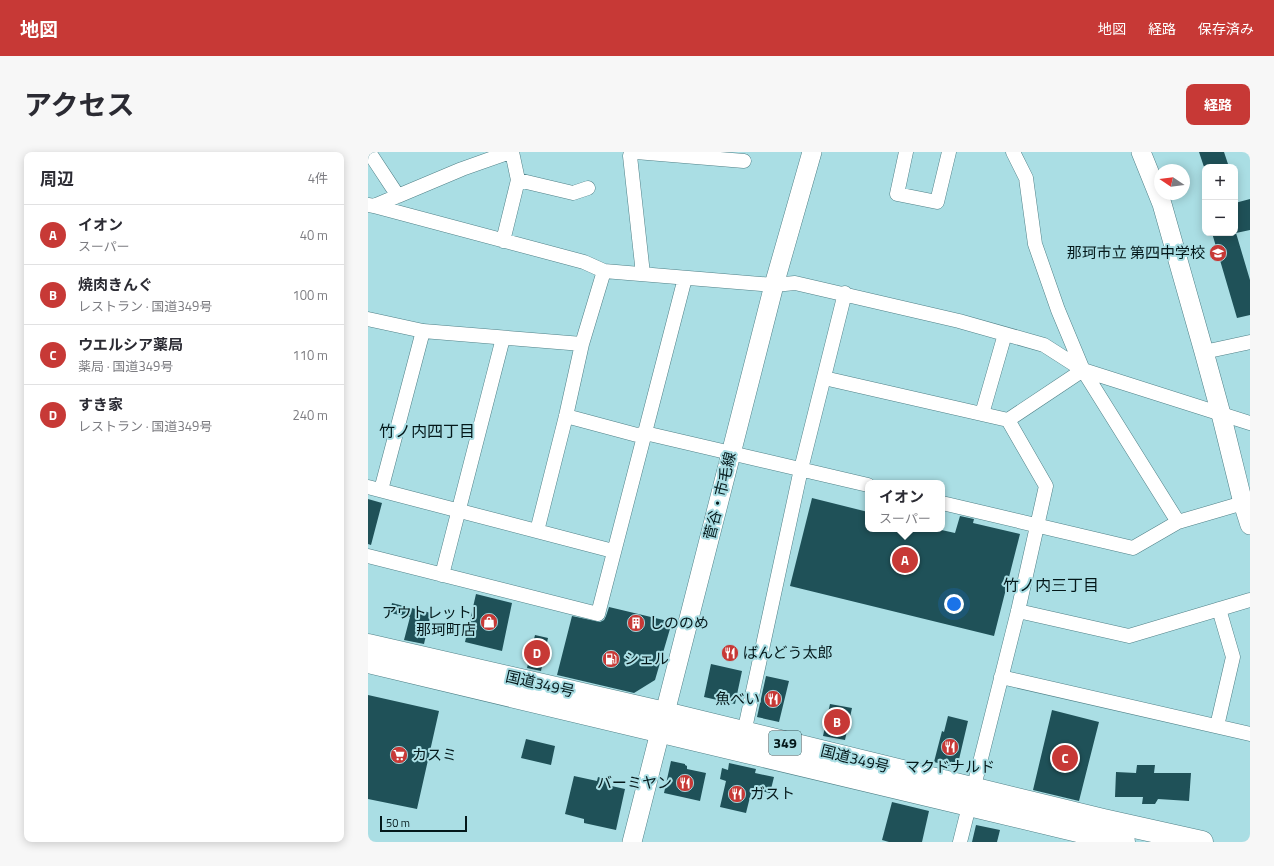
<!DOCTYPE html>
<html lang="ja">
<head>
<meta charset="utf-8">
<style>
	body { margin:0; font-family:"Titillium Web","Noto Sans JP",sans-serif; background:#f7f7f7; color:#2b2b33 }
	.controls { position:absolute; right:12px; top:12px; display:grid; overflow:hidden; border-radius:8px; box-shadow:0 2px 10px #0003 }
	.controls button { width:36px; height:36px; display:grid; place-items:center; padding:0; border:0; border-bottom:1px solid #e1e1e2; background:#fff; color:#2b2b33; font:20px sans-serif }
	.compass { position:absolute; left:786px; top:12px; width:36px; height:36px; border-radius:50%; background:#fff; box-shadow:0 2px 10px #0003; rotate:283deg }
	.scale { position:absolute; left:12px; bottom:10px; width:87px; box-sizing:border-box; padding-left:4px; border:2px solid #04181a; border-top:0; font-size:11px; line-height:14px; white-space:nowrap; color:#04181a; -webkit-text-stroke:3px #aadee4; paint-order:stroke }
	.you { position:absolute; left:586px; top:452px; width:14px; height:14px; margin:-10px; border:3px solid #fff; border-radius:50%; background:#1a73e8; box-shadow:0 0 0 6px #1a73e833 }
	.badge { display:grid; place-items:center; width:26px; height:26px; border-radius:50%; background:#c73936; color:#fff; font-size:13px; font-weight:700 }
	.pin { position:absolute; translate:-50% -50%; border:2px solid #fff; box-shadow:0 1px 4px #0006 }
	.popup { position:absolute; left:497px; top:328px; width:80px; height:52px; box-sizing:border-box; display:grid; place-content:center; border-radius:8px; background:#fff; filter:drop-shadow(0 1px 3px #0005); font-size:13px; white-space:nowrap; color:#7c7c81 }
	.popup b { font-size:15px; color:#2b2b33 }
	.popup::after { content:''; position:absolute; left:50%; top:100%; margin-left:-8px; border:8px solid transparent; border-top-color:#fff }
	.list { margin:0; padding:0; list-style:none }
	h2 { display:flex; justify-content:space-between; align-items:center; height:52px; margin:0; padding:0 16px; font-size:17px }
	h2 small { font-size:13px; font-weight:400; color:#7c7c81 }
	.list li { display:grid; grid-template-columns:26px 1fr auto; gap:12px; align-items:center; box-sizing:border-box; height:60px; padding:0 16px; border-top:1px solid #e1e1e2 }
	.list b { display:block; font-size:15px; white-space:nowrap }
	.list p { margin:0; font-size:13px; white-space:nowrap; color:#7c7c81 }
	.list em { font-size:13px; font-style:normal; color:#7c7c81 }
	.map { position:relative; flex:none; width:882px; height:690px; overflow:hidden; border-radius:8px }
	header { display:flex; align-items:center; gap:24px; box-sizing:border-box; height:56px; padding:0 20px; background:#c73936; color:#fff }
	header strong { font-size:19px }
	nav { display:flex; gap:22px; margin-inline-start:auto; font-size:14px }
	.intro { display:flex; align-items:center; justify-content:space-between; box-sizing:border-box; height:96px; padding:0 24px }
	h1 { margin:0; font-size:28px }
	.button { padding:10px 18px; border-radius:8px; background:#c73936; color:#fff; font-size:14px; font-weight:700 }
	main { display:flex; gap:24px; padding:0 24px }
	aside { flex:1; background:#fff; border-radius:8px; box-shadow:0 2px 10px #0003 }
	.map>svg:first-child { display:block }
	.building { fill:#1f5158 }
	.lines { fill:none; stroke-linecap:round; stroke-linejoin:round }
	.street-casing { stroke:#508188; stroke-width:15 }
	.secondary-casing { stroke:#508188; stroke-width:20 }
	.highway-casing { stroke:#508188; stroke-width:23 }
	.street { stroke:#fff; stroke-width:14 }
	.secondary { stroke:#fff; stroke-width:19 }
	.highway { stroke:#fff; stroke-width:22 }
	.labels { text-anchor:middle; stroke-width:4; stroke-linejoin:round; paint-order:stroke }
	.shield { fill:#aadee4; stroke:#365357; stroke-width:1 }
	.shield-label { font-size:14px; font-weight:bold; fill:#04181a }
	.poi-label { font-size:15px; fill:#04181a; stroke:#aadee4; text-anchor:start }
	.street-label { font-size:15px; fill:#04181a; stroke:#aadee4 }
	.neighbourhood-label { font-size:16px; fill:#04181a; stroke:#aadee4 }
</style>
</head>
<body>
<header>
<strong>地図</strong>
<nav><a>地図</a><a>経路</a><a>保存済み</a></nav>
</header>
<div class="intro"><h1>アクセス</h1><a class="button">経路</a></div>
<main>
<aside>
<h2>周辺<small>4件</small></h2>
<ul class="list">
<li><span class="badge">A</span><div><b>イオン</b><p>スーパー</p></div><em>40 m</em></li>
<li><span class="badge">B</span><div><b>焼肉きんぐ</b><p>レストラン · 国道349号</p></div><em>100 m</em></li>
<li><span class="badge">C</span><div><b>ウエルシア薬局</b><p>薬局 · 国道349号</p></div><em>110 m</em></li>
<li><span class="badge">D</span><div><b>すき家</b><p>レストラン · 国道349号</p></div><em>240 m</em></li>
</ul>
</aside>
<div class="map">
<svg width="882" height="690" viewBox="0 0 882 690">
	<rect width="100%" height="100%" fill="#aadee4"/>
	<!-- building -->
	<path class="building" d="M 831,0 L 856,0 L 861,15 L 836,15 Z
		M 882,47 L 882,78 L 868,81 L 882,128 L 882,163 L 869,166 L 844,81 L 867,81 L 867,51 Z
		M 444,346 L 500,360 L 500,377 L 569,377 L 587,381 L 592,364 L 606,367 L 605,371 L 652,382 L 626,484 L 422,434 Z
		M 0,347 L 14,351 L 3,393 L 0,392 Z
		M 108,442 L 144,451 L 134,499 L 97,490 Z
		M 24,451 L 63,461 L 56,492 L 36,488 L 42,465 L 22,461 Z
		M 241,455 L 304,470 L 287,528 L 266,541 L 189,523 L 204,464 L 232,470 L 236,468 L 238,464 Z
		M 167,483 L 180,486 L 173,519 L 159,516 Z
		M 343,512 L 374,519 L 367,552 L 336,545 Z
		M 398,524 L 421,529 L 411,570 L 389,565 Z
		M 0,543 L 71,559 L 49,657 L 0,647 Z
		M 462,552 L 484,556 L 477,588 L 455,584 Z
		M 684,558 L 731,570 L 711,649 L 665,638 Z
		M 580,564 L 600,569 L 589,616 L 566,610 L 574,579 L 576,580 Z
		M 158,587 L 187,594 L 183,613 L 153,606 Z
		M 303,609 L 317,612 L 317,613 L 319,614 L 319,617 L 338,621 L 332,649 L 296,641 Z
		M 361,611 L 388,617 L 387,621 L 406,625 L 402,641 L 384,637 L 378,661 L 352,655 L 358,629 L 352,627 L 354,616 L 360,618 Z
		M 769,613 L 787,613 L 786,621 L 823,621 L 821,649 L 790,647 L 787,652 L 774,652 L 775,645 L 747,645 L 748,620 L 768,621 Z
		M 206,624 L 229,629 L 230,625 L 240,628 L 239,633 L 257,637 L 248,678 L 216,671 L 216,667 L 197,662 Z
		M 524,650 L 561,659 L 554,690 L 521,690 L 514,688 Z
		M 608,673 L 632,678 L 629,690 L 604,690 Z"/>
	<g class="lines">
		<defs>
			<path id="street" d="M 1,0 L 30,44
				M 263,0 L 262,4 L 275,122
				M 268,0 L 376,9
				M 538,0 L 529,42 L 569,50 L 581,0
				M 645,0 L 658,26 L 667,92 L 690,158 L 715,218 L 810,370
				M 150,28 L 205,41 L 220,36
				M 0,53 L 6,54 L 216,110 L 236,119 L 406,133 L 427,131 L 591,169 L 676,193 L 715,218 L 882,271
				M 6,54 L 94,17 L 142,0
				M 135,89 L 150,28 L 144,0
				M 0,167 L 55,179 L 214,192
				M 836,200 L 882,190
				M 456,226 L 640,268 L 715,218
				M 614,262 L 637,182
				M 198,264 L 269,283 L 277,281 L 500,333
				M 0,335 L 245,399
				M 13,338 L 55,179
				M 574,351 L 765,396 L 810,370 L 875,351
				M 169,379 L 198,264 L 214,192 L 236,119
				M 0,404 L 230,462 L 317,126
				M 74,423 L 135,186
				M 650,459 L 761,484 L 882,448
				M 633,525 L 882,582
				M 849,574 L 865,505 L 851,457
				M 376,581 L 433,317 L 477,141
				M 592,690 L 650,459 L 678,334 L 640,268"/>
			<path id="secondary" d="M 773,0 L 794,52 L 836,200 L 853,262 L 875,351 L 882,373
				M 264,690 L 406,133 L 444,0"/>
			<path id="highway" d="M 0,493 L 297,561 L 735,668 L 834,690
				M 0,510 L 756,690"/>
		</defs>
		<!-- street casing -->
		<use href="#street" class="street-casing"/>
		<!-- secondary casing -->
		<use href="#secondary" class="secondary-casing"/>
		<!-- highway casing -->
		<use href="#highway" class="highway-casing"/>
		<!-- street -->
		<use href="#street" class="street"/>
		<!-- secondary -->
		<use href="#secondary" class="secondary"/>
		<!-- highway -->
		<use href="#highway" class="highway"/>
	</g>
	<!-- icons -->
	<defs>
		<symbol id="school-disc" viewBox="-11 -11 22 22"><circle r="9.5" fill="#c73936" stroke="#aadee4"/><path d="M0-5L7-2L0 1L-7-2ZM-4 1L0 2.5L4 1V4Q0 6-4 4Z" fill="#fff"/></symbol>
		<symbol id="shop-disc" viewBox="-11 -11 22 22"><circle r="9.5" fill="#c73936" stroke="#aadee4"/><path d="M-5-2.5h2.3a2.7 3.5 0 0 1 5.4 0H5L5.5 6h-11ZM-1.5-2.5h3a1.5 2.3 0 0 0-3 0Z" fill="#fff"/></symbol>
		<symbol id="building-disc" viewBox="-11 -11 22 22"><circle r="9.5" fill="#c73936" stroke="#aadee4"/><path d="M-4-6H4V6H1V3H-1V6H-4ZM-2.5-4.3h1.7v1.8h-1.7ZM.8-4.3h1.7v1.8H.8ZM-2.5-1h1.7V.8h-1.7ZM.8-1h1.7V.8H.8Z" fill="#fff"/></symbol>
		<symbol id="restaurant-disc" viewBox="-11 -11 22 22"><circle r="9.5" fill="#c73936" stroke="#aadee4"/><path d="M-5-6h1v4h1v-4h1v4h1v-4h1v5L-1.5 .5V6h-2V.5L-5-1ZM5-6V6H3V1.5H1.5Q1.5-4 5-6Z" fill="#fff"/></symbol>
		<symbol id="fuel-disc" viewBox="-11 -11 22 22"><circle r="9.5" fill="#c73936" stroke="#aadee4"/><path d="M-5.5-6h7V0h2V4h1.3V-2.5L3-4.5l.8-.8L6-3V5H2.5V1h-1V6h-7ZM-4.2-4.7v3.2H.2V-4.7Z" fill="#fff"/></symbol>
		<symbol id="supermarket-disc" viewBox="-11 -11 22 22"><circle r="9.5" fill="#c73936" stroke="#aadee4"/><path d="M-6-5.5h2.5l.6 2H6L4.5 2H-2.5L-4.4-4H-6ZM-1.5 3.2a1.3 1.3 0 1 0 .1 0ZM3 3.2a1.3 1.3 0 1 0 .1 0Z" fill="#fff"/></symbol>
	</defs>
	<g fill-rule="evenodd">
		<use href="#school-disc" x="840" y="91" width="20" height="20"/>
		<use href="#shop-disc" x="111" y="460" width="20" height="20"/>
		<use href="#building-disc" x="258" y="461" width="20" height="20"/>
		<use href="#restaurant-disc" x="352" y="491" width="20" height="20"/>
		<use href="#fuel-disc" x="233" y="497" width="20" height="20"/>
		<use href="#restaurant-disc" x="395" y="537" width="20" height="20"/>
		<use href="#restaurant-disc" x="572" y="585" width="20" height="20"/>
		<use href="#supermarket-disc" x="21" y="593" width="20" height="20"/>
		<use href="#restaurant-disc" x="307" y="621" width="20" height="20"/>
		<use href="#restaurant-disc" x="359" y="632" width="20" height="20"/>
	</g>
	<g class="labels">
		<!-- shield labels -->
		<rect class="shield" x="401" y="579" width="32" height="24" rx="3"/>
		<g class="shield-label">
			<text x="417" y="596">349</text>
		</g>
		<!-- poi labels -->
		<g class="poi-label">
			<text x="837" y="106" text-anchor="end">那珂市立 第四中学校</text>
			<text x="108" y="466" text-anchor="end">アウトレットJ<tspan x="108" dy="17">那珂町店</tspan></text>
			<text x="281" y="476">しののめ</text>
			<text x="375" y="506">ばんどう太郎</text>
			<text x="256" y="512">シェル</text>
			<text x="392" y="552" text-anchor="end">魚べい</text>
			<text x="44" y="608">カスミ</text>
			<text x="582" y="620" text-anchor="middle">マクドナルド</text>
			<text x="304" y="636" text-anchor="end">バーミヤン</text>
			<text x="382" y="647">ガスト</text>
		</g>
		<!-- street labels -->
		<g class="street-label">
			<text transform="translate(352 344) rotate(-76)" y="5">菅谷・市毛線</text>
			<text transform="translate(172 532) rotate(13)" y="5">国道349号</text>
			<text transform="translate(487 607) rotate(14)" y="5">国道349号</text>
		</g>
		<!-- neighbourhood labels -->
		<g class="neighbourhood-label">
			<text x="59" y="285">竹ノ内四丁目</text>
			<text x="683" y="439">竹ノ内三丁目</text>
		</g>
	</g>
</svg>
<div class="controls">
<button>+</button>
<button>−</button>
</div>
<svg class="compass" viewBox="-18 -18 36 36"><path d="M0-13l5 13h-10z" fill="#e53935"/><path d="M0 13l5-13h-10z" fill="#7c7c81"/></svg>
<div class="scale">50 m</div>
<div class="you"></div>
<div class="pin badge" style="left:537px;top:408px">A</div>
<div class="popup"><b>イオン</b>スーパー</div>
<div class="pin badge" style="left:469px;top:570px">B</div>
<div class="pin badge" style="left:697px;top:606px">C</div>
<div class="pin badge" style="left:169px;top:501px">D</div>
</div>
</main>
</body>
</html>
